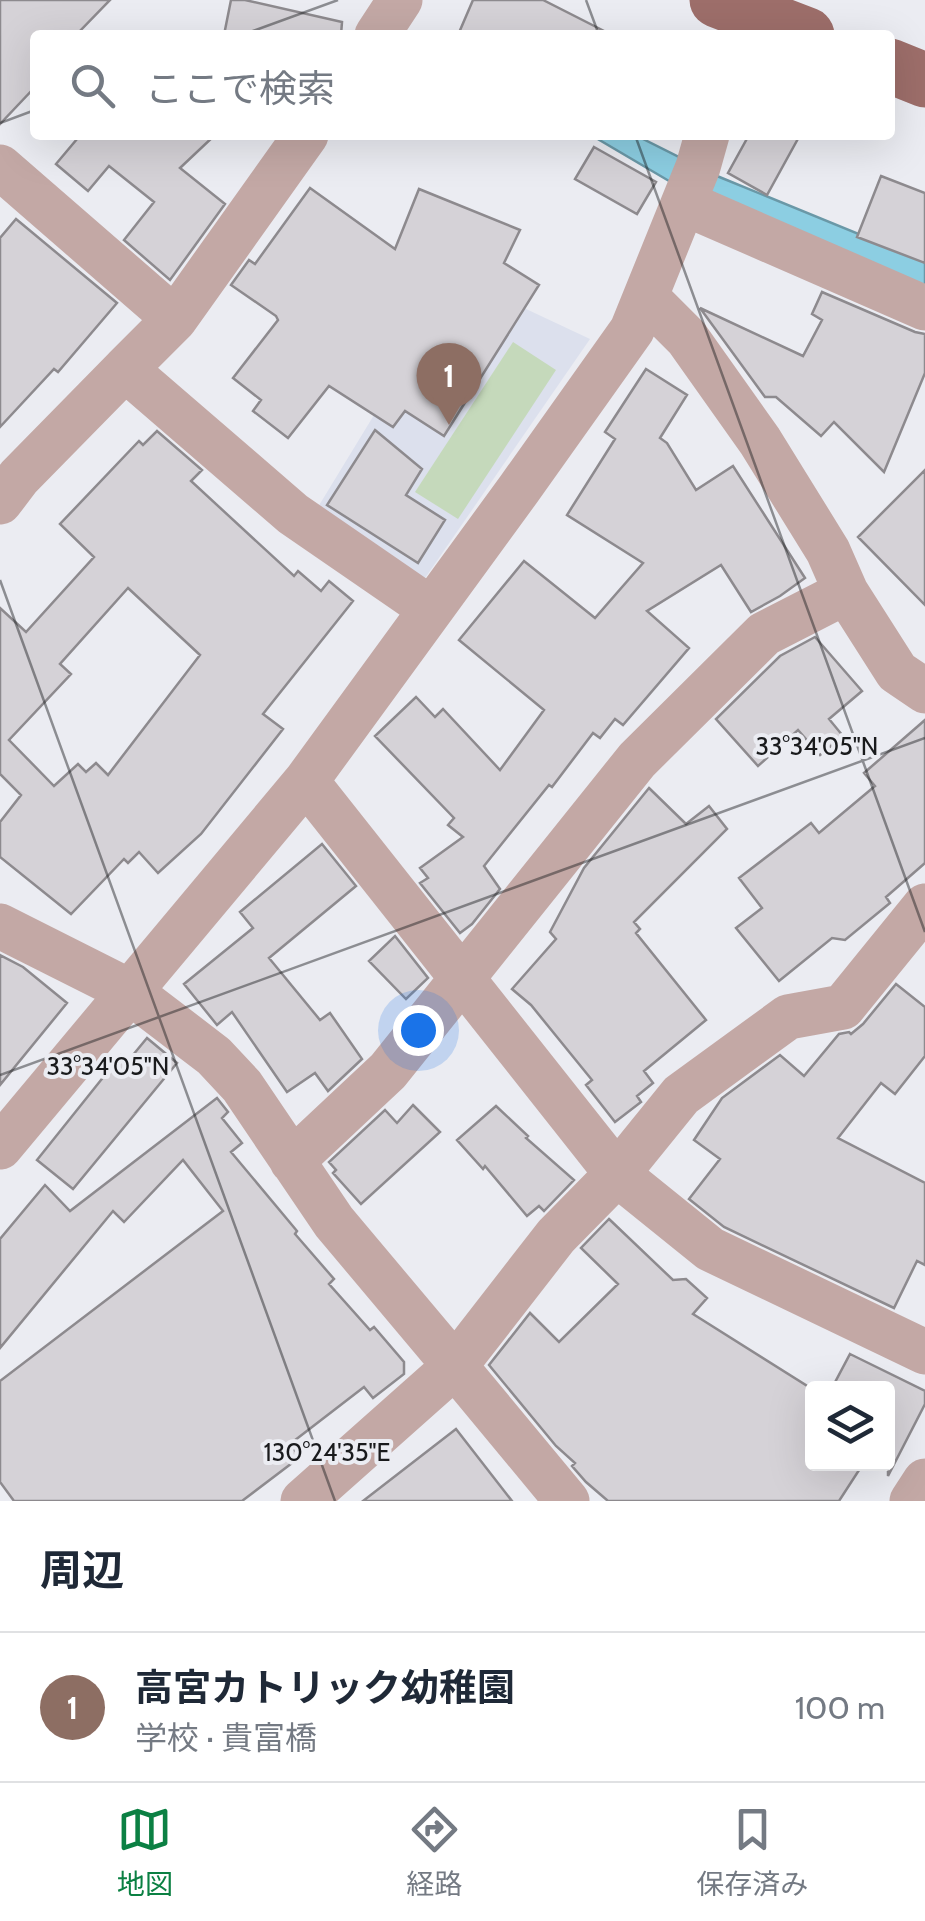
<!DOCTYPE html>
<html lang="ja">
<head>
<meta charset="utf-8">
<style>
	body { margin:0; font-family:Cabin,"Noto Sans JP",sans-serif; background:#f2f2f3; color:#1f2937 }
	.controls { position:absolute; right:30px; bottom:30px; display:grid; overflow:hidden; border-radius:10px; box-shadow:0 10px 40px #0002 }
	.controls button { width:90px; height:90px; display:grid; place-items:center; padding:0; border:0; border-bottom:2px solid #e0e1e3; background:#fff; color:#1f2937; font:50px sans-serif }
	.you { position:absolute; left:418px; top:1030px; width:35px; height:35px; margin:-25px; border:8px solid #fff; border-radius:50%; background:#1a73e8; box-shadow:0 0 0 15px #1a73e833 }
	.badge { display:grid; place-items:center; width:65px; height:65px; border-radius:50%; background:#0b8043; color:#fff; font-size:32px; font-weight:700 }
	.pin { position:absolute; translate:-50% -82px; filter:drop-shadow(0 2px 5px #0008) }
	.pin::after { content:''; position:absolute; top:52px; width:35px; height:30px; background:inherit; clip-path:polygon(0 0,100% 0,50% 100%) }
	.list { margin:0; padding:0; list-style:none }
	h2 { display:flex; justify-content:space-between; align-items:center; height:130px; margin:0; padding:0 40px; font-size:42px }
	h2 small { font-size:32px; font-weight:400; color:#747a83 }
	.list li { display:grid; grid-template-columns:65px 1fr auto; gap:30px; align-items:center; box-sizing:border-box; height:150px; padding:0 40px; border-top:2px solid #e0e1e3 }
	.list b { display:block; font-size:38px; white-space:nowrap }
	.list p { margin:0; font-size:32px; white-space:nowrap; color:#747a83 }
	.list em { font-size:32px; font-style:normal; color:#747a83 }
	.icon { flex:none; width:55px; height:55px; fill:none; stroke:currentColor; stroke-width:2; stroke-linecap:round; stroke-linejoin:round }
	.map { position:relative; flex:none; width:925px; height:1501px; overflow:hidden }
	.search { position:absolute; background:#fff; box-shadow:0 10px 40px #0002; left:30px; right:30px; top:30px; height:110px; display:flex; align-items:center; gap:25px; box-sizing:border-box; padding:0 35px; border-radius:10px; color:#747a83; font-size:38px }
	.sheet { height:280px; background:#fff }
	nav { display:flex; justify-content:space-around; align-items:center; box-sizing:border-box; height:140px; border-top:2px solid #e0e1e3; background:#fff; font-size:28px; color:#747a83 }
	nav a { display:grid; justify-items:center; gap:5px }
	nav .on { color:#0b8043 }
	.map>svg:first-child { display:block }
	.built { fill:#dce0ed }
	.green { fill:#c5d9bb }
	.water { fill:#8ccee2; stroke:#6a98a7; stroke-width:2.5 }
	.building { fill:#d5d2d7; stroke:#8d8a8e; stroke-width:2.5; fill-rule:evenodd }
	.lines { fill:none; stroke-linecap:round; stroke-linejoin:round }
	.minor { stroke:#c3a8a5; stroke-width:45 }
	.major { stroke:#9d6e6a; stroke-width:55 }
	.ticks { fill:none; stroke:#191a1c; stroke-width:2.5; stroke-opacity:0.45 }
	.ticks-label { font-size:25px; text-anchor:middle; fill:#191a1c; stroke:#ebecf2; stroke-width:8; stroke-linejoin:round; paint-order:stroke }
</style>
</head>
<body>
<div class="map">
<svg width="925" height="1501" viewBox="0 0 925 1501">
	<rect width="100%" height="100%" fill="#ebecf2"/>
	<!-- built -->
	<path class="built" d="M 458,277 L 590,339 L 423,581 L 315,512 Z"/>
	<!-- green -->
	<path class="green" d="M 513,342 L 556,370 L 458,519 L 415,492 Z"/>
	<!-- water -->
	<path class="water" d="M 591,135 L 635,135 L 717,176 L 922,260 L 925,262 L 925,289 L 669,181 Z"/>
	<!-- building -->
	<path class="building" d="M 0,0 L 110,0 L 76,35 L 35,35 L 35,87 L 0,124 Z
		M 231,0 L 245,0 L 342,22 L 341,35 L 224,35 Z
		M 473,0 L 543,0 L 612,35 L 458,35 Z
		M 71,135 L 215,135 L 180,168 L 225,204 L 170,280 L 124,240 L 154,202 L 109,166 L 88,191 L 56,164 L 77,139 Z
		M 749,135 L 800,135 L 767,195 L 728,173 Z
		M 594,147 L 656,182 L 637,214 L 575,179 Z
		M 881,176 L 925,193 L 925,263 L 857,237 Z
		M 310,188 L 395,249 L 419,189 L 520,230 L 504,263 L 539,285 L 444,436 L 405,411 L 393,427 L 329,386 L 288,438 L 253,411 L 261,400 L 233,378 L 278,320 L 276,316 L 231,285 L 249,260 L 255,264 Z
		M 16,219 L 117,303 L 58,372 L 54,369 L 0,427 L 0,238 Z
		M 822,292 L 915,332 L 925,334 L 925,373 L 884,472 L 834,422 L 821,436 L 776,397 L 765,397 L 700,308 L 803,356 L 822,320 L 812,314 Z
		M 646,369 L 687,395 L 660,438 L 667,443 L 696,490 L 733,466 L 805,578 L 780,596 L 751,612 L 721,565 L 647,611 L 689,648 L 623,725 L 615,719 L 600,738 L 593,733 L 552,787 L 549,785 L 484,866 L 500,889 L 472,924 L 460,933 L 420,883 L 428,878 L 420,868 L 463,837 L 448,825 L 454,818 L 375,736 L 416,697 L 435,717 L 443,709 L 500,770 L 544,710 L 459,640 L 524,561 L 595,618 L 643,563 L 567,515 L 615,439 L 605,432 Z
		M 375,430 L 422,469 L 406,495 L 445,520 L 418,563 L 327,505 Z
		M 157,431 L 202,470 L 191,481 L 294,576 L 298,571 L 321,591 L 329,581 L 353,601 L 263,714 L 283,729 L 201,834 L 158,873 L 139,852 L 128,863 L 124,859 L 71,914 L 0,857 L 0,822 L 21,795 L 0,774 L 0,608 L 26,632 L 94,557 L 60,524 L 139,441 L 143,445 ZM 128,588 L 200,655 L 108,775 L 96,763 L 86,772 L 78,764 L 54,786 L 9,740 L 71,674 L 60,664 Z
		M 925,470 L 925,605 L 858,537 Z
		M 815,637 L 862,691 L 829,719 L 843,736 L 820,755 L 798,730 L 758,766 L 716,719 L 780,656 Z
		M 925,720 L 925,863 L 886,897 L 890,903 L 845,940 L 832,938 L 779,981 L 736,928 L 762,908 L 739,878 L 811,823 L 819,833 L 875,786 L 864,773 Z
		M 649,788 L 686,824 L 709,806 L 727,829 L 634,922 L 640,929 L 636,933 L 706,1020 L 644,1071 L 653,1083 L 637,1096 L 641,1102 L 615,1122 L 586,1085 L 592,1080 L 531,1005 L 512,989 L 556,939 L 550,932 L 584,868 Z
		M 322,844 L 356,886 L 269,958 L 320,1020 L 330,1013 L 362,1059 L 328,1091 L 315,1073 L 287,1092 L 232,1012 L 217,1025 L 184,984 L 253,928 L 240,912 Z
		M 395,936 L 428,978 L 406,999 L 369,961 Z
		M 0,955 L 23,967 L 67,1003 L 0,1085 Z
		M 896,984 L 925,1007 L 925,1056 L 895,1094 L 881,1083 L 838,1138 L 925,1183 L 925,1265 L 917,1261 L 894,1308 L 724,1227 L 689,1199 L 720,1159 L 694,1140 L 722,1098 L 780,1055 L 804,1076 L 839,1034 L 849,1032 L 851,1034 L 863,1024 Z
		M 147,1038 L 177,1063 L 73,1189 L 37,1160 L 121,1055 L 128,1061 Z
		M 217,1098 L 228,1112 L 222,1118 L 242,1143 L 231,1152 L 297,1231 L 295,1234 L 334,1279 L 329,1284 L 370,1330 L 374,1327 L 404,1362 L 404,1374 L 373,1398 L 364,1387 L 290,1444 L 300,1457 L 242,1501 L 14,1501 L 0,1482 L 0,1381 L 223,1211 L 183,1160 L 124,1222 L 113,1211 L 0,1348 L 0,1239 L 45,1185 L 70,1211 Z
		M 413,1105 L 440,1132 L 361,1204 L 333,1173 L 336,1170 L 329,1162 L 385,1110 L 397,1123 Z
		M 496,1106 L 528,1136 L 526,1138 L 574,1180 L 544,1211 L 539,1206 L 527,1216 L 485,1166 L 483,1169 L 457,1140 Z
		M 609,1219 L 673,1280 L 686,1279 L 707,1298 L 693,1314 L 812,1389 L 812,1464 L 863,1464 L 839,1501 L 608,1501 L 586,1482 L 572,1466 L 575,1463 L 556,1446 L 489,1365 L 530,1313 L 559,1342 L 618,1284 L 581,1248 Z
		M 850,1354 L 925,1391 L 925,1404 L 888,1476 L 888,1388 L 832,1388 Z
		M 456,1429 L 512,1501 L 363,1501 Z"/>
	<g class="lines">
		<!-- minor -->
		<path class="minor" d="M 377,35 L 400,0
			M 0,167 L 175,319 L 125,369 L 293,514 L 431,609
			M 684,203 L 925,308
			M 647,298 L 687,338 L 760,441 L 828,551 L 846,592 L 897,672 L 925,691
			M 175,319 L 306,135
			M 0,502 L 19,477 L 125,369
			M 306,781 L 617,1174 L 710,1249 L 925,1352
			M 0,926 L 129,991 L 214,1056 L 242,1086 L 334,1222 L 455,1366 L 556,1236 L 617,1174 L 681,1095 L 788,1017 L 843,1007 L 925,906
			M 0,1147 L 306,781 L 519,489 L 632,330 L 698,167 L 707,135
			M 292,1161 L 388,1071 L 637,760 L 764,634 L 846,592
			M 303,1501 L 455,1366 L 567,1501
			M 912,1501 L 925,1481"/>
		<!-- major -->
		<path class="major" d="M 717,0 L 807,35
			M 890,66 L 925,80"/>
	</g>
	<!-- ticks -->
	<path class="ticks" d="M 586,0 L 599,35M 242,35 L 338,0M 0,123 L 35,110M 635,135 L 925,932M 0,580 L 335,1501M 0,1075 L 925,738"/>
	<g class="ticks-label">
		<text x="817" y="755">33°34'05"N</text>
		<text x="108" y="1075">33°34'05"N</text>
		<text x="327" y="1461">130°24'35"E</text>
	</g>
</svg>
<div class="controls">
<button><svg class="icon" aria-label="layers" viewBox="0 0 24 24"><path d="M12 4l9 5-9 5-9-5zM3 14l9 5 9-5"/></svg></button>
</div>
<div class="you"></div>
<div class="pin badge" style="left:449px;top:425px;background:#8d6e63">1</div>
<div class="search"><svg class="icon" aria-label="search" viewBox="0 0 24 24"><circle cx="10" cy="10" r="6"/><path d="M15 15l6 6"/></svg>ここで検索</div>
</div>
<section class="sheet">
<h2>周辺<small></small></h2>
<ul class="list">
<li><span class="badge" style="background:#8d6e63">1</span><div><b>高宮カトリック幼稚園</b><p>学校 · 貴富橋</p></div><em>100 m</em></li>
</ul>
</section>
<nav>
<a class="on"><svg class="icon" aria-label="map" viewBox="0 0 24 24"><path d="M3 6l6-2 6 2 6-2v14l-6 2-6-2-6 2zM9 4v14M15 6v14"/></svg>地図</a>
<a><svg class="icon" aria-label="directions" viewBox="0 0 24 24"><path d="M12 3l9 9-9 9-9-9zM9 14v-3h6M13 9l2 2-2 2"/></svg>経路</a>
<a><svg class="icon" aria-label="saved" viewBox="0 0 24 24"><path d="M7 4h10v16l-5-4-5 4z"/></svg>保存済み</a>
</nav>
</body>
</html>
